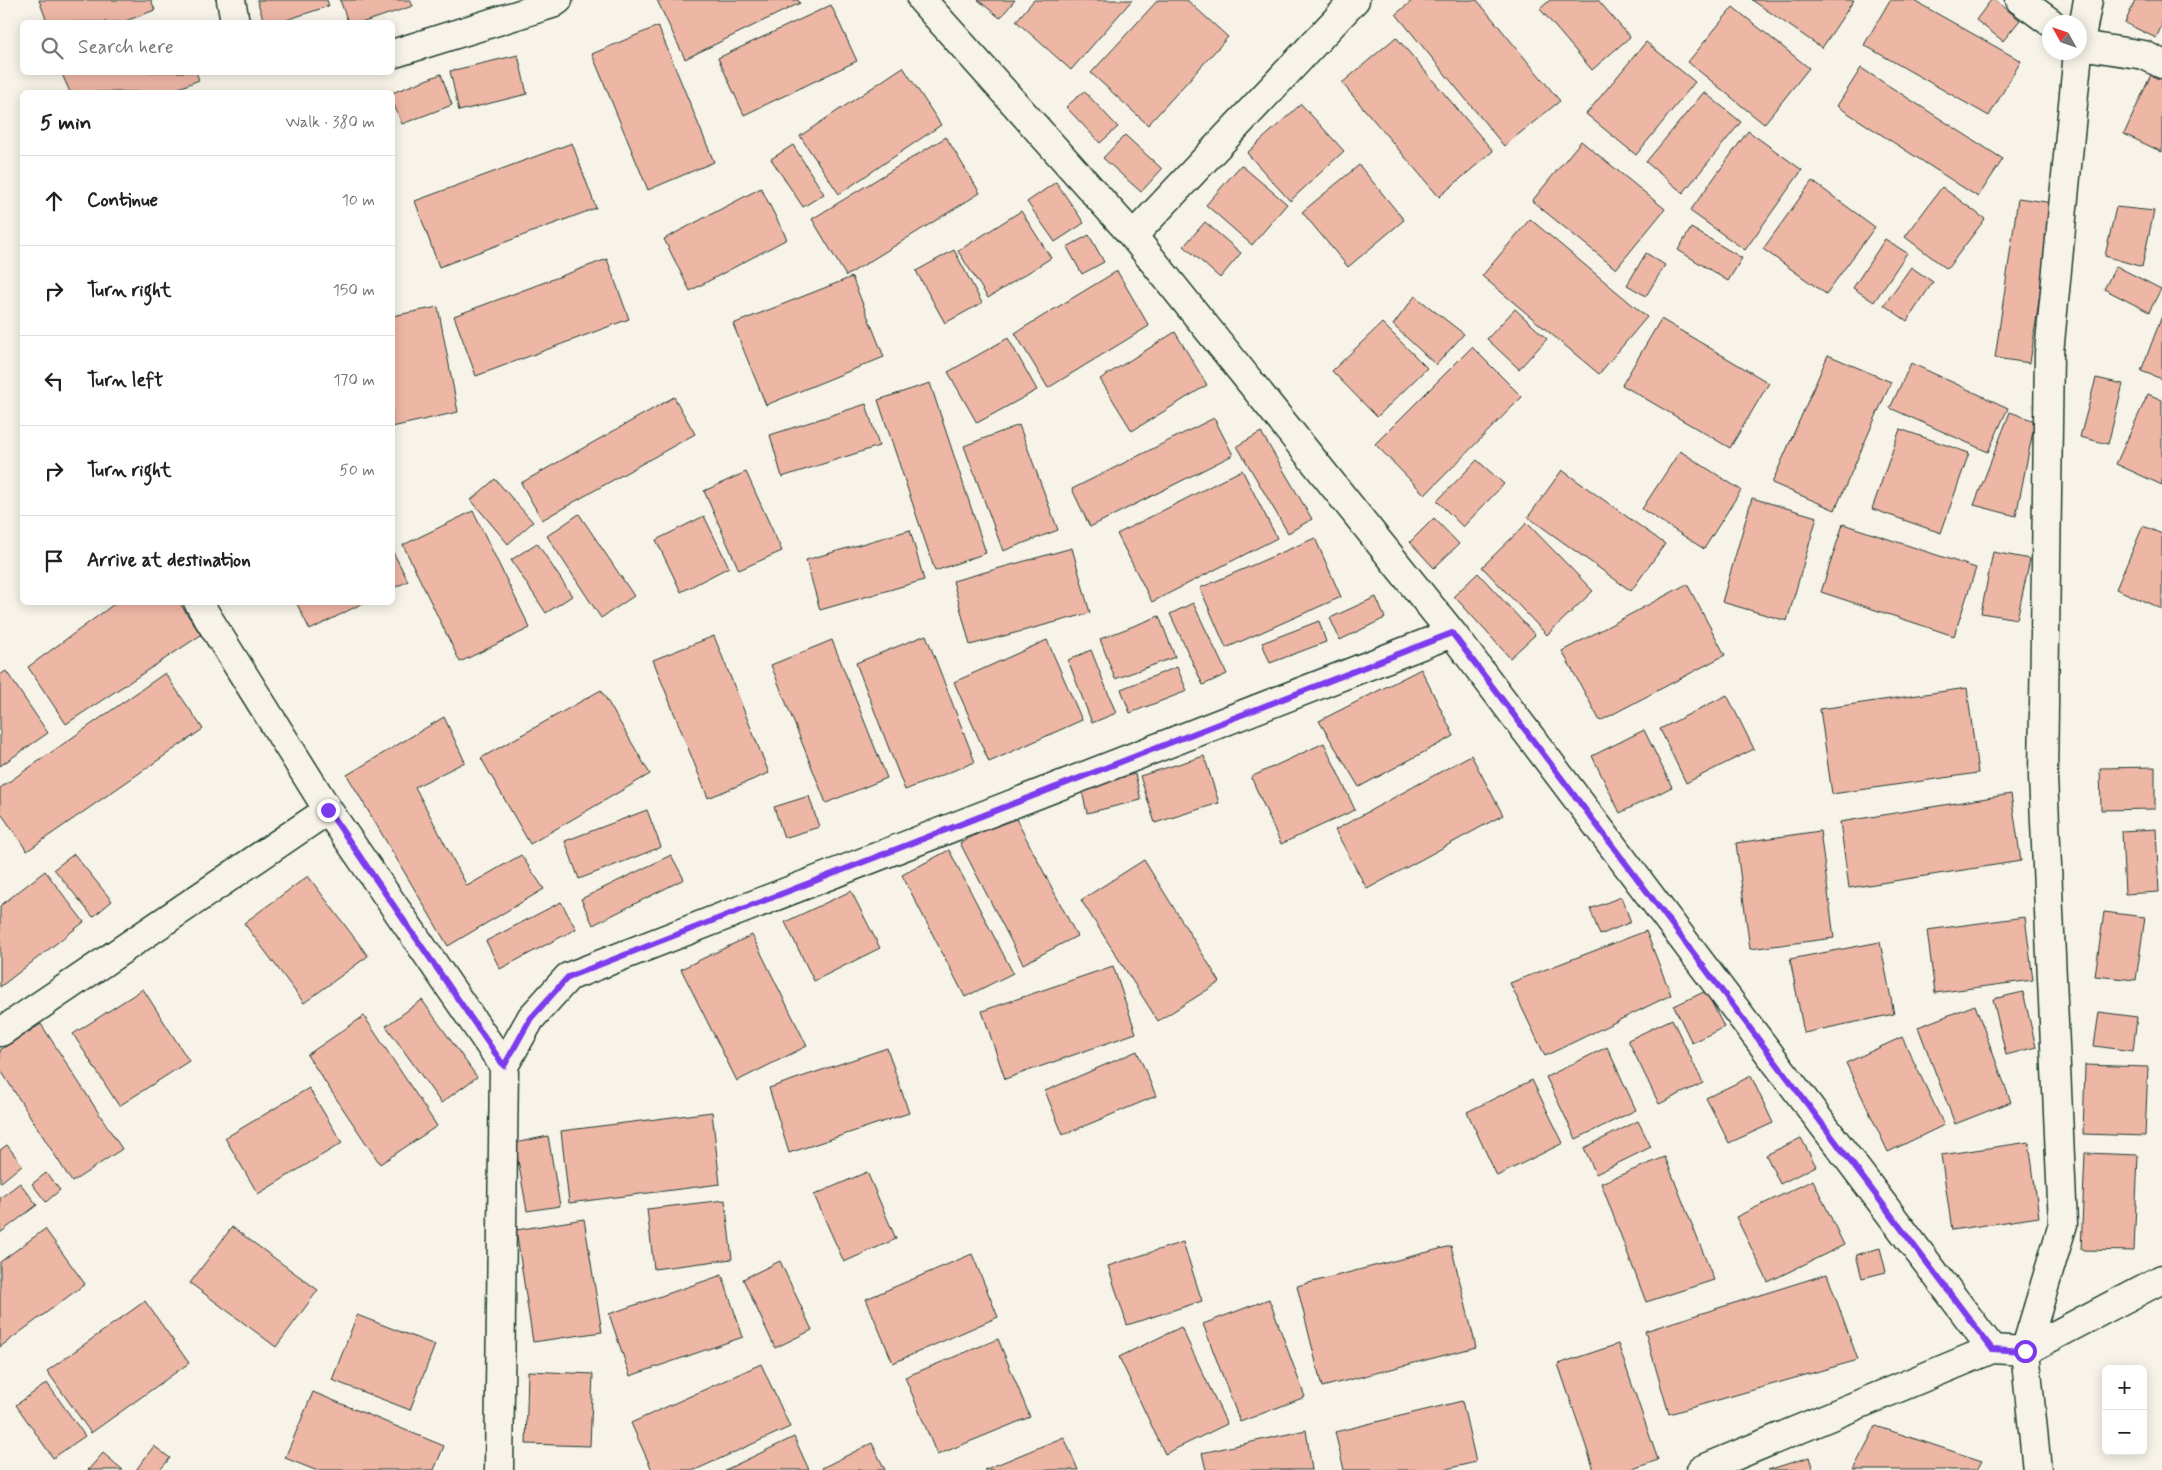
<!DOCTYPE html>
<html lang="en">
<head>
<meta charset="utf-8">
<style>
	body { margin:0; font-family:Mynerve,sans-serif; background:#f2f2f2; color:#202124 }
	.controls { position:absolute; right:15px; bottom:15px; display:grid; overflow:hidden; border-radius:8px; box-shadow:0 2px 12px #0003 }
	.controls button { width:45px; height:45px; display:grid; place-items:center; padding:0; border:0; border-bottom:1px solid #e0e0e0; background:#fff; color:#202124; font:25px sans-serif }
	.compass { position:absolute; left:2042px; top:15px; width:45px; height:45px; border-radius:50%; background:#fff; box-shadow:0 2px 12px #0003; rotate:310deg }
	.stop { position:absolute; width:15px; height:15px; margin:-11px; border:4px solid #7c3aed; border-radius:50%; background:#fff }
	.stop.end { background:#7c3aed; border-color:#fff; box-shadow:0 1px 5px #0008 }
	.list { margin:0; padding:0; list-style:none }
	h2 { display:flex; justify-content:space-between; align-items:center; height:65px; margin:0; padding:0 20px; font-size:21px }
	h2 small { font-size:16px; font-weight:400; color:#757577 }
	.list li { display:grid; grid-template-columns:32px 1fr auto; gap:15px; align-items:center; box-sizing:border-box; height:90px; padding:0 20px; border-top:1px solid #e0e0e0 }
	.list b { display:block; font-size:19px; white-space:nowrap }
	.list em { font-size:16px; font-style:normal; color:#757577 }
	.icon { flex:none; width:28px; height:28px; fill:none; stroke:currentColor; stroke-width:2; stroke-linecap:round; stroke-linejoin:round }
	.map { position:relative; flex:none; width:2162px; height:1470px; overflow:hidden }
	.search { position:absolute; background:#fff; box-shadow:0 2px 12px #0003; left:20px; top:20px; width:375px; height:55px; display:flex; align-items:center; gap:12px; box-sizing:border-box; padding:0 18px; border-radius:8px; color:#757577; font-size:19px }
	.panel { position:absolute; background:#fff; box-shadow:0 2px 12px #0003; left:20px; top:90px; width:375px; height:515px; border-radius:8px }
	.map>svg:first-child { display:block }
	.building { fill:#eeb6a5; stroke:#1f3d34 }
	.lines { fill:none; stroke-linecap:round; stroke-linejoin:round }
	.minor-casing { stroke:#1f3d34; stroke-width:31 }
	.tertiary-casing { stroke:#1f3d34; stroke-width:31 }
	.minor { stroke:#f7f3e8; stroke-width:28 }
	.tertiary { stroke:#f7f3e8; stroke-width:28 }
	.route { stroke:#7c3aed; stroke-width:6 }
</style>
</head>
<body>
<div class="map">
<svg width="2162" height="1470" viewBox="0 0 2162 1470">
	<rect width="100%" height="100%" fill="#f7f3e8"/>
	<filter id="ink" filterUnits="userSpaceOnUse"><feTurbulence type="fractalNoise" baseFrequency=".02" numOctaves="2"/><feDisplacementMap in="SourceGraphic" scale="10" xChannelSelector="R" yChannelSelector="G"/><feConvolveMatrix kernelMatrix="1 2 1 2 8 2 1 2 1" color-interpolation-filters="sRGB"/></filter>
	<g filter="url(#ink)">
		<!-- building -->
		<path class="building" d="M 39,0 L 151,0 L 155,10 L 123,22 L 47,22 Z
			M 257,0 L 327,0 L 329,6 L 280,22 L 264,22 Z
			M 340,0 L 410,0 L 413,6 L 364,22 L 348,22 Z
			M 657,0 L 798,0 L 800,3 L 685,59 Z
			M 978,0 L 1015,0 L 1000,18 Z
			M 1034,0 L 1132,0 L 1071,70 L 1016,21 Z
			M 1158,0 L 1187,0 L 1228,37 L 1148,125 L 1091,73 Z
			M 1413,0 L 1477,0 L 1560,101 L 1504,146 L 1396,14 Z
			M 1550,0 L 1598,0 L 1630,37 L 1592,70 L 1540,9 Z
			M 1752,0 L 1854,0 L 1822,48 Z
			M 1890,0 L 1913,0 L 2021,61 L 1989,116 L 1864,45 Z
			M 1991,0 L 1995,0 L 2020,20 L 2003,41 L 1976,20 Z
			M 2135,0 L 2162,0 L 2162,25 L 2156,38 L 2125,23 Z
			M 831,5 L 857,61 L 744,115 L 718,58 Z
			M 1733,7 L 1809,68 L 1764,124 L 1688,62 Z
			M 658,26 L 714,162 L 648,190 L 592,54 Z
			M 1396,37 L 1493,151 L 1439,197 L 1342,83 Z
			M 1646,42 L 1695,82 L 1636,155 L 1586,114 Z
			M 518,55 L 527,94 L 459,111 L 450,71 Z
			M 903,67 L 941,125 L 839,194 L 800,136 Z
			M 1861,68 L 2003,159 L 1978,197 L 1837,106 Z
			M 2154,68 L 2162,72 L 2162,152 L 2124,134 Z
			M 61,72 L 196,72 L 199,80 L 169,92 L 70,92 Z
			M 441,74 L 452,105 L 402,124 L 392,100 L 392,93 Z
			M 1084,91 L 1118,127 L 1100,143 L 1066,107 Z
			M 1704,92 L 1741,122 L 1683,193 L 1646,162 Z
			M 1301,104 L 1344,151 L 1290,201 L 1247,153 Z
			M 1748,131 L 1802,170 L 1745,250 L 1690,211 Z
			M 1125,135 L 1162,169 L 1141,192 L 1103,158 Z
			M 946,137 L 980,193 L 846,276 L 812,219 Z
			M 1581,141 L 1665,209 L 1616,269 L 1532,201 Z
			M 572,143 L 596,208 L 439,267 L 415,201 Z
			M 793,145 L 824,194 L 803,207 L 771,159 Z
			M 1241,165 L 1287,204 L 1252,245 L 1206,205 Z
			M 1359,165 L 1404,220 L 1348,267 L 1302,212 Z
			M 1812,181 L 1875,227 L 1826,294 L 1763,249 Z
			M 1056,182 L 1084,223 L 1055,242 L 1027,202 Z
			M 1942,187 L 1985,219 L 1947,269 L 1905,237 Z
			M 761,188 L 787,239 L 690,291 L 664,239 Z
			M 2018,198 L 2053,203 L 2030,363 L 1995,358 Z
			M 2116,207 L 2154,211 L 2142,267 L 2105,256 Z
			M 1021,211 L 1051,258 L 988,298 L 958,251 Z
			M 1530,219 L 1647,317 L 1599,374 L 1482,276 Z
			M 1205,222 L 1241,253 L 1220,278 L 1184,246 Z
			M 1691,228 L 1742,258 L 1728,281 L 1678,250 Z
			M 1089,235 L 1104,262 L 1082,274 L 1067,247 Z
			M 1885,239 L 1907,253 L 1874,302 L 1853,288 Z
			M 954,250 L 982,303 L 945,323 L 916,271 Z
			M 1646,253 L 1665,265 L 1646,296 L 1627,285 Z
			M 607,259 L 629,319 L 476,376 L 454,316 Z
			M 2116,266 L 2161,289 L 2149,312 L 2104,289 Z
			M 1911,267 L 1933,282 L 1907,321 L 1884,305 Z
			M 1117,271 L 1149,326 L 1048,388 L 1015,333 Z
			M 852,277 L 884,357 L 766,405 L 733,324 Z
			M 1415,296 L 1464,334 L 1436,365 L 1393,325 Z
			M 438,307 L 458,412 L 392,427 L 392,316 Z
			M 1515,309 L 1547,339 L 1519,369 L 1487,339 Z
			M 2162,316 L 2162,379 L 2141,371 Z
			M 1661,319 L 1769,383 L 1730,448 L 1622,385 Z
			M 1382,323 L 1427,368 L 1377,417 L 1332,371 Z
			M 1175,332 L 1207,385 L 1132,431 L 1100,379 Z
			M 1008,338 L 1037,390 L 977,423 L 948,372 Z
			M 1472,347 L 1522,397 L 1425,495 L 1375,444 Z
			M 1828,355 L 1891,382 L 1835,510 L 1772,483 Z
			M 1911,363 L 2008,408 L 1988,452 L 1890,408 Z
			M 2096,378 L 2123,384 L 2108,444 L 2080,437 Z
			M 930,383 L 986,553 L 935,571 L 878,400 Z
			M 2148,394 L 2162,400 L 2162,485 L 2116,464 Z
			M 674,397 L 695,434 L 542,520 L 521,483 Z
			M 866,404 L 879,446 L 782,477 L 770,435 Z
			M 2010,412 L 2035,421 L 2016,516 L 1974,505 Z
			M 1214,418 L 1233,455 L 1090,527 L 1072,489 Z
			M 1019,425 L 1058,530 L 1003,551 L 964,446 Z
			M 1900,429 L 1969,453 L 1941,533 L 1872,509 Z
			M 1261,432 L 1312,519 L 1288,533 L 1237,446 Z
			M 1680,451 L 1741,490 L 1704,549 L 1642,509 Z
			M 1477,460 L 1504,484 L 1463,527 L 1437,501 Z
			M 1242,470 L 1277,538 L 1152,602 L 1117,534 Z
			M 1562,470 L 1665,544 L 1631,591 L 1528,517 Z
			M 746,472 L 782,551 L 739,570 L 704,491 Z
			M 495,479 L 533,522 L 508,544 L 471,500 Z
			M 1752,498 L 1817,517 L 1787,621 L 1722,602 Z
			M 473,511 L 530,628 L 460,662 L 403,545 Z
			M 579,514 L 634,596 L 601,618 L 547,536 Z
			M 704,516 L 729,567 L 681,592 L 656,540 Z
			M 1434,518 L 1459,544 L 1434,568 L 1410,542 Z
			M 1527,523 L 1593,591 L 1547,635 L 1482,567 Z
			M 1843,524 L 1976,568 L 1954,636 L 1821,592 Z
			M 2143,526 L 2162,534 L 2162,609 L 2116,589 Z
			M 910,530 L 924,580 L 820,610 L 806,560 Z
			M 1315,538 L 1341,597 L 1226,648 L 1200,588 Z
			M 537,543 L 572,596 L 546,613 L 511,560 Z
			M 1072,548 L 1090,613 L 970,645 L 953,581 Z
			M 392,550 L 408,581 L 392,589 Z
			M 1993,552 L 2030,559 L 2017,619 L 1981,613 Z
			M 1478,573 L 1535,635 L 1510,658 L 1454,596 Z
			M 1687,584 L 1725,655 L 1600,721 L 1562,651 Z
			M 1376,597 L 1385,618 L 1340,640 L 1330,618 Z
			M 117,602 L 179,602 L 201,635 L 66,724 L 28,667 Z
			M 296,602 L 365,602 L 310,630 Z
			M 1193,603 L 1227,674 L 1203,685 L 1170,614 Z
			M 1159,616 L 1175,657 L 1115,679 L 1100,639 Z
			M 1319,621 L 1326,642 L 1270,663 L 1262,643 Z
			M 926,635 L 975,762 L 905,790 L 856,663 Z
			M 714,636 L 769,773 L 708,798 L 653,660 Z
			M 832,640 L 887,778 L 826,803 L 771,665 Z
			M 1047,640 L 1082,720 L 989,762 L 954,682 Z
			M 1091,650 L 1116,713 L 1092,723 L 1068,660 Z
			M 1177,667 L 1187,691 L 1130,713 L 1121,689 Z
			M 1421,669 L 1454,736 L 1359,787 L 1319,721 Z
			M 6,671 L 48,733 L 0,766 L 0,675 Z
			M 165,673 L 203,729 L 27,851 L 0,812 L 0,788 Z
			M 1967,688 L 1978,773 L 1832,794 L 1820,709 Z
			M 601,690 L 650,774 L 530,844 L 481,758 Z
			M 1727,695 L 1754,749 L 1686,783 L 1660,729 Z
			M 444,717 L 465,762 L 415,787 L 467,886 L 521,855 L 544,889 L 448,946 L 347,775 Z
			M 1644,730 L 1672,787 L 1620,813 L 1592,756 Z
			M 1324,743 L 1355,810 L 1281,844 L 1251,777 Z
			M 1471,755 L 1503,815 L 1367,889 L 1335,830 Z
			M 1204,756 L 1219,803 L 1155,823 L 1140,776 Z
			M 2155,767 L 2155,809 L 2101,810 L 2100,768 Z
			M 1135,774 L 1141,800 L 1087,813 L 1081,787 Z
			M 2011,794 L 2021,861 L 1849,888 L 1840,822 Z
			M 809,796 L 819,827 L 784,838 L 774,807 Z
			M 647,810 L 661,847 L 579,879 L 565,841 Z
			M 1014,815 L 1077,936 L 1023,964 L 960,843 Z
			M 2156,829 L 2159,892 L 2125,894 L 2122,831 Z
			M 1820,831 L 1834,938 L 1750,949 L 1736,843 Z
			M 949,850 L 1013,973 L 965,997 L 902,875 Z
			M 74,854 L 112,901 L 93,917 L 54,869 Z
			M 671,855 L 684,879 L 593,925 L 581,899 Z
			M 1144,860 L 1220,982 L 1158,1021 L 1081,900 Z
			M 45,871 L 84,922 L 0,987 L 0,906 Z
			M 308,876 L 368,956 L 304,1003 L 244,923 Z
			M 851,891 L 880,948 L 814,981 L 785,922 Z
			M 1621,897 L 1631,922 L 1600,935 L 1590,909 Z
			M 561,902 L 576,929 L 500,969 L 486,941 Z
			M 2104,912 L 2145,917 L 2136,980 L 2095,976 Z
			M 2025,917 L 2033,980 L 1935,993 L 1927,930 Z
			M 1646,931 L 1671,995 L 1545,1056 L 1510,983 Z
			M 752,935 L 807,1046 L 737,1081 L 681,969 Z
			M 1880,942 L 1894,1014 L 1804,1033 L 1790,959 Z
			M 1113,966 L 1136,1033 L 1005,1079 L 982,1011 Z
			M 143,989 L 189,1061 L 119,1106 L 73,1034 Z
			M 1706,991 L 1724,1027 L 1692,1043 L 1674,1006 Z
			M 2023,992 L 2036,1047 L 2006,1055 L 1993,999 Z
			M 422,1000 L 477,1077 L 441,1103 L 386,1026 Z
			M 1975,1005 L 2011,1102 L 1955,1124 L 1918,1027 Z
			M 2099,1012 L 2137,1017 L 2133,1051 L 2094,1046 Z
			M 364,1016 L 437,1126 L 380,1164 L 307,1055 Z
			M 1672,1019 L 1703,1083 L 1659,1104 L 1628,1040 Z
			M 41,1024 L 122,1149 L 72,1182 L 0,1069 L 0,1050 Z
			M 1902,1037 L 1944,1125 L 1888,1152 L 1846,1063 Z
			M 1607,1047 L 1636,1110 L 1576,1139 L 1546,1077 Z
			M 887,1048 L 909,1113 L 789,1153 L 769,1088 Z
			M 1137,1051 L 1156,1096 L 1063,1135 L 1045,1091 Z
			M 2085,1065 L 2148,1067 L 2145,1136 L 2083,1134 Z
			M 1751,1076 L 1773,1123 L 1729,1143 L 1706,1098 Z
			M 1532,1080 L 1563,1143 L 1497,1176 L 1467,1112 Z
			M 309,1088 L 342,1143 L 258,1194 L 225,1138 Z
			M 712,1112 L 720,1184 L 569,1203 L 561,1131 Z
			M 1638,1121 L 1651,1147 L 1596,1174 L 1584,1148 Z
			M 548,1136 L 560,1206 L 527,1211 L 515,1143 Z
			M 1801,1138 L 1816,1166 L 1780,1184 L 1766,1155 Z
			M 2029,1142 L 2039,1217 L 1952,1230 L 1941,1155 Z
			M 7,1145 L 22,1165 L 0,1183 L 0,1150 Z
			M 2085,1153 L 2138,1155 L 2134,1251 L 2081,1250 Z
			M 1665,1157 L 1714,1280 L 1646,1302 L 1601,1183 Z
			M 867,1172 L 896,1239 L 844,1262 L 814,1195 Z
			M 46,1173 L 60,1190 L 46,1202 L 32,1184 Z
			M 1813,1180 L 1844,1245 L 1768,1282 L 1736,1217 Z
			M 20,1183 L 37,1205 L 0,1233 L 0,1198 Z
			M 725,1200 L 732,1259 L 654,1269 L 647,1209 Z
			M 584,1219 L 602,1332 L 533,1342 L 516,1230 Z
			M 232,1227 L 318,1290 L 276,1347 L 190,1283 Z
			M 45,1229 L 85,1284 L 0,1347 L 0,1262 Z
			M 1183,1242 L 1202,1301 L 1127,1325 L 1108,1266 Z
			M 1451,1246 L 1476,1347 L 1322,1387 L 1297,1286 Z
			M 1880,1248 L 1886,1272 L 1862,1278 L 1856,1255 Z
			M 972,1254 L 998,1317 L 893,1363 L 866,1299 Z
			M 780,1261 L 812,1330 L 775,1348 L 743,1279 Z
			M 1827,1274 L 1858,1360 L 1669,1414 L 1645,1331 Z
			M 722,1275 L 743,1337 L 630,1376 L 609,1314 Z
			M 1269,1299 L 1305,1397 L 1240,1422 L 1203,1324 Z
			M 145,1301 L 189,1363 L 91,1433 L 47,1371 Z
			M 357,1315 L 435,1345 L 410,1410 L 332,1380 Z
			M 1181,1327 L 1227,1424 L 1165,1454 L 1119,1357 Z
			M 998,1339 L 1030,1417 L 937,1455 L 905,1377 Z
			M 1618,1344 L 1658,1460 L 1630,1470 L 1594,1470 L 1558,1364 Z
			M 761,1364 L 790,1427 L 695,1470 L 652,1470 L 631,1423 Z
			M 528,1371 L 593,1374 L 590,1446 L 526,1444 Z
			M 47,1383 L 85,1436 L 53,1458 L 16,1405 Z
			M 313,1392 L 444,1446 L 434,1470 L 315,1470 L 285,1458 Z
			M 1462,1401 L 1476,1462 L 1442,1470 L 1344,1470 L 1335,1432 Z
			M 1876,1426 L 1982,1461 L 1977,1470 L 1853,1470 Z
			M 1306,1430 L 1312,1470 L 1206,1470 L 1202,1453 Z
			M 794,1437 L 809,1470 L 725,1470 Z
			M 1064,1437 L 1078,1470 L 984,1470 Z
			M 872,1443 L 885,1470 L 823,1470 L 822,1468 Z
			M 154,1446 L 170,1458 L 160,1470 L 136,1470 Z
			M 103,1453 L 123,1470 L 88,1470 Z
			M 1809,1457 L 1813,1470 L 1768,1470 Z"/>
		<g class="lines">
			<defs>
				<path id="minor" d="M 231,0 L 235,22
					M 922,0 L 1133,236 L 1452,633 L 1992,1349
					M 2020,0 L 2050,22
					M 2080,45 L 2144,55 L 2162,64
					M 392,54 L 552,4 L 558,0
					M 1133,236 L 1355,0
					M 198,602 L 328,810 L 504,1066
					M 1,1032 L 328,810
					M 499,1470 L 504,1066 L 531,1018 L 568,977 L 1452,633
					M 1701,1470 L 1992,1349 L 2025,1351 L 2162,1279"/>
				<path id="tertiary" d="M 2080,42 L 2088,0
					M 2037,1470 L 2025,1351 L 2063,1224 L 2043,777 L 2049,353 L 2078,52"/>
			</defs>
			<!-- minor casing -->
			<use href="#minor" class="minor-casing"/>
			<!-- tertiary casing -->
			<use href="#tertiary" class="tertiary-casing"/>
			<!-- minor -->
			<use href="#minor" class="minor"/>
			<!-- tertiary -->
			<use href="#tertiary" class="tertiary"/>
		</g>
	</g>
	<g class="lines" filter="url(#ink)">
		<!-- route -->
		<path class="route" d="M 328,810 L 504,1066 L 531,1018 L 568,977 L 1452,633 L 1992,1349 L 2025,1351"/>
	</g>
</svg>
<div class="controls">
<button>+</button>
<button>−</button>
</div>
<svg class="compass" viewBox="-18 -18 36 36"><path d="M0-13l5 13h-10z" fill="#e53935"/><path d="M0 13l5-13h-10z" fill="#757577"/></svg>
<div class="stop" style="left:2025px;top:1351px"></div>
<div class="stop end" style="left:328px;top:810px"></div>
<div class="search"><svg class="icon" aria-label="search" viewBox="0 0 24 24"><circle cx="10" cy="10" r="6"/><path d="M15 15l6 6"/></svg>Search here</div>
<section class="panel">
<h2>5 min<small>Walk · 380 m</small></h2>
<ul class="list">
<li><svg class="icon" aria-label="ahead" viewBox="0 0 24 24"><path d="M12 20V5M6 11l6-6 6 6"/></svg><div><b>Continue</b></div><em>10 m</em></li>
<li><svg class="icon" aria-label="right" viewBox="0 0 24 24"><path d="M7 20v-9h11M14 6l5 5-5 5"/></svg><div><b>Turn right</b></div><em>150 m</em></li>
<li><svg class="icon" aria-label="left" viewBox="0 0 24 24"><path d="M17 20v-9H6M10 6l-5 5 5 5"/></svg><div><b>Turn left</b></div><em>170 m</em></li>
<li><svg class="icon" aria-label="right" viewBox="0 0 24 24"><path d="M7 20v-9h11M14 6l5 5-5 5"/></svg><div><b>Turn right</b></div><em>50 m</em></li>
<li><svg class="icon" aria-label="arrive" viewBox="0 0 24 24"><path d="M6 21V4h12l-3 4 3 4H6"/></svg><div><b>Arrive at destination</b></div></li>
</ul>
</section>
</div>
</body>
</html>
